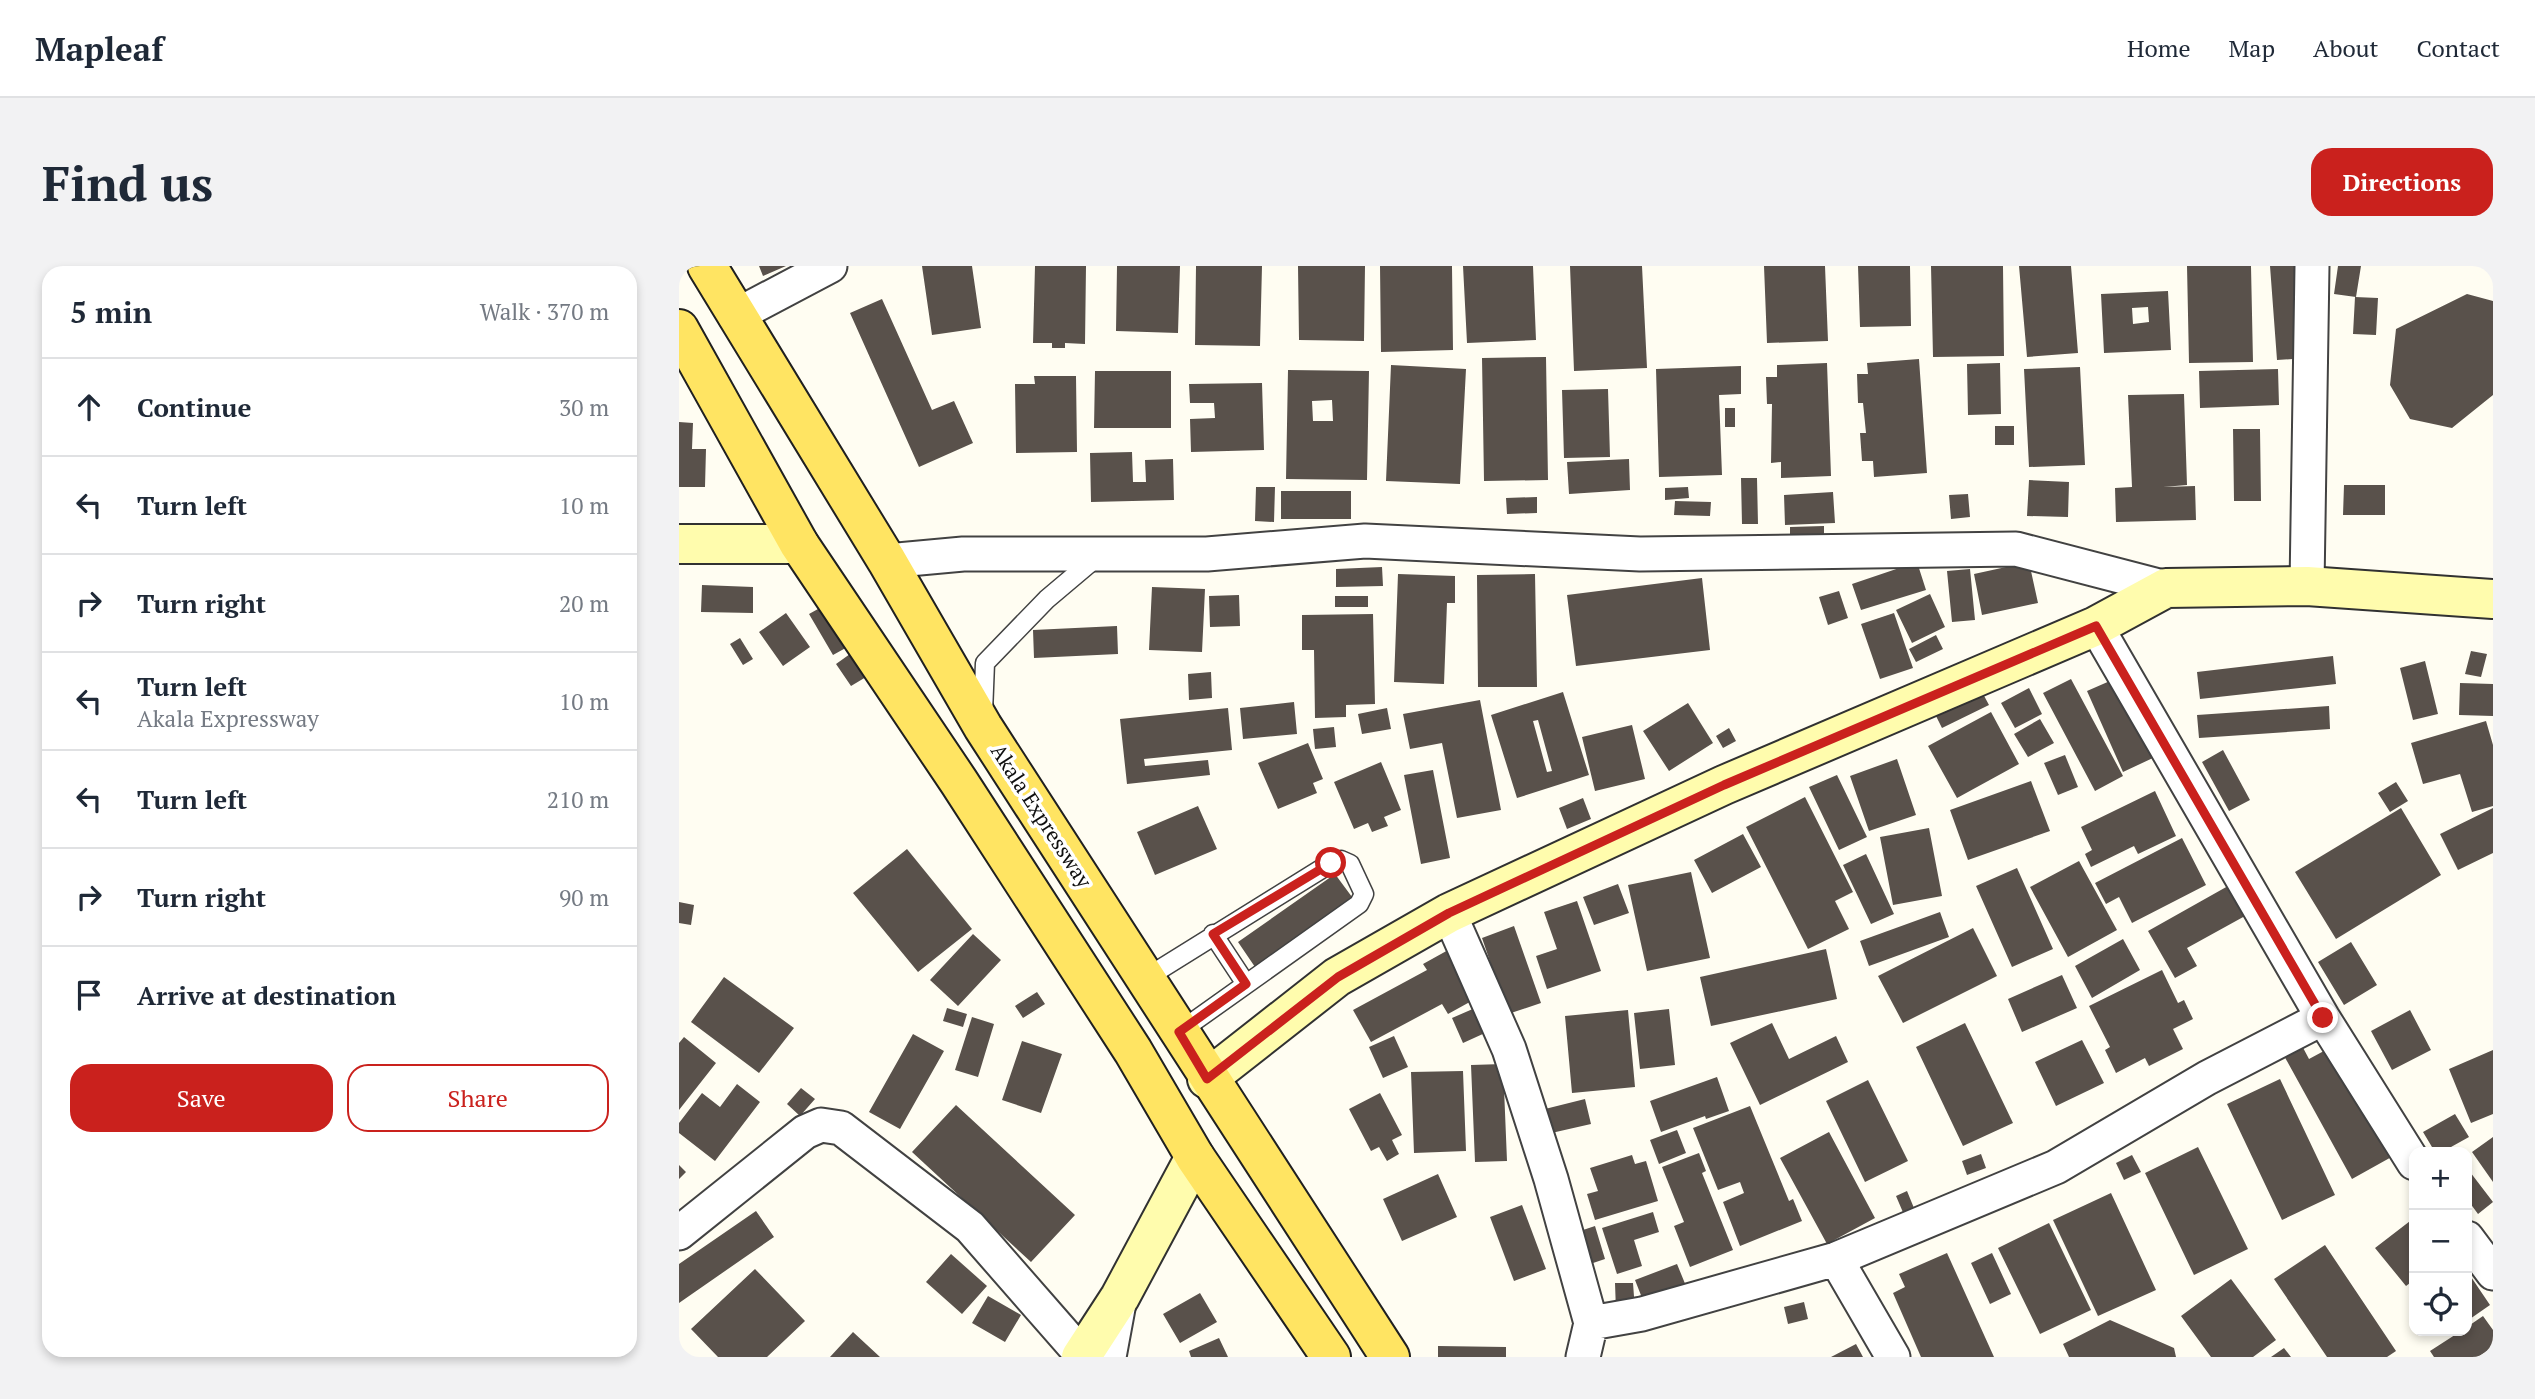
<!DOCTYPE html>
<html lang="en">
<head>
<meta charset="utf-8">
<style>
	body { margin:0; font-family:"PT Serif",serif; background:#f2f2f3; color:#1f2937 }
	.controls { position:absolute; right:21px; bottom:21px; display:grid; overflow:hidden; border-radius:14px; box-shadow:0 4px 10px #0003 }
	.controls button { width:63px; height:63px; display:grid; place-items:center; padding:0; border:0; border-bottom:2px solid #e0e1e3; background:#fff; color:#1f2937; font:35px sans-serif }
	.stop { position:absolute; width:21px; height:21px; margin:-16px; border:5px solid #ca211d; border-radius:50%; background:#fff }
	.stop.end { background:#ca211d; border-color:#fff; box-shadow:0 2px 7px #0008 }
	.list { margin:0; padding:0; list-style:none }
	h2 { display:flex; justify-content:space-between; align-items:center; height:91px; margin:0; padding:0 28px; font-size:30px }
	h2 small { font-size:23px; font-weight:400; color:#747a83 }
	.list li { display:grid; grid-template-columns:46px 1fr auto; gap:21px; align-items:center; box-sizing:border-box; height:98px; padding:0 28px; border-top:2px solid #e0e1e3 }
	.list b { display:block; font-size:26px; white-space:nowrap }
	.list p { margin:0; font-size:23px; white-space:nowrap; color:#747a83 }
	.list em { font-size:23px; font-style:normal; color:#747a83 }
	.actions { display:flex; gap:14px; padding:21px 28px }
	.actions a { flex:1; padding:16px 0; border:2px solid #ca211d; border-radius:21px; text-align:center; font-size:24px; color:#ca211d }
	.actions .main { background:#ca211d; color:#fff }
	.icon { flex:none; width:38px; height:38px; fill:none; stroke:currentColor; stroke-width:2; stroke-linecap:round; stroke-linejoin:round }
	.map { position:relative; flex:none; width:1814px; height:1091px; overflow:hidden; border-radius:21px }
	header { display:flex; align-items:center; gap:42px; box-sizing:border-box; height:98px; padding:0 35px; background:#fff; border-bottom:2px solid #e0e1e3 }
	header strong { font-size:33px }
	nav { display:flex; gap:38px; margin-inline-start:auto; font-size:24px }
	.intro { display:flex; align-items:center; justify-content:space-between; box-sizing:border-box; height:168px; padding:0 42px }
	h1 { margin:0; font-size:49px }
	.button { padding:18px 32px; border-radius:21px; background:#ca211d; color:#fff; font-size:24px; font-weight:700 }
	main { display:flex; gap:42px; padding:0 42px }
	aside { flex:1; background:#fff; border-radius:21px; box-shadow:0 4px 10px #0003 }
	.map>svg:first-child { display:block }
	.building { fill:#59514b; fill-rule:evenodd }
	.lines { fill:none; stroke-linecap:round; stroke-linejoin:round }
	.lane-casing { stroke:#424242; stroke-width:21 }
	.street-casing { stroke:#424242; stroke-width:37 }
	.secondary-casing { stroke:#313131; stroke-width:42 }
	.primary-casing { stroke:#202020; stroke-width:42 }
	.lane { stroke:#fff; stroke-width:18 }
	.street { stroke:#fff; stroke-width:33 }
	.secondary { stroke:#fffcad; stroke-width:38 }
	.primary { stroke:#ffe462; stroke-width:38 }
	.route { stroke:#ca211d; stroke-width:9 }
	.labels { text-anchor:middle; stroke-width:7; stroke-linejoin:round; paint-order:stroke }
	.street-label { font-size:21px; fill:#0f0f0f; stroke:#fff }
</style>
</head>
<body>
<header>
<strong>Mapleaf</strong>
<nav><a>Home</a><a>Map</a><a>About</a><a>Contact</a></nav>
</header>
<div class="intro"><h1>Find us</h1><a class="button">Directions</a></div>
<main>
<aside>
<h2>5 min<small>Walk · 370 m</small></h2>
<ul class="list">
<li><svg class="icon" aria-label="ahead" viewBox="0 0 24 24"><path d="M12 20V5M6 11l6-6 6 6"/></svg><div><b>Continue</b></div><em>30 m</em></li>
<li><svg class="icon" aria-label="left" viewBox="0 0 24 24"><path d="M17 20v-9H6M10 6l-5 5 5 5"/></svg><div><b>Turn left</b></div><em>10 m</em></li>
<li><svg class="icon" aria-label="right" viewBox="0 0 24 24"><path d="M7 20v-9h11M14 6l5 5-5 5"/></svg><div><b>Turn right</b></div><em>20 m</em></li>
<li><svg class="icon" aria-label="left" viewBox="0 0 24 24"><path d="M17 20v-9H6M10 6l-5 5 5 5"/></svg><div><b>Turn left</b><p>Akala Expressway</p></div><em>10 m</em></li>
<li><svg class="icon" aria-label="left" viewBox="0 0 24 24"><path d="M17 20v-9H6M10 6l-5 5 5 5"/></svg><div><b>Turn left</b></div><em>210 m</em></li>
<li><svg class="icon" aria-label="right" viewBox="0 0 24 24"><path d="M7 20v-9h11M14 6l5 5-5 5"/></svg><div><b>Turn right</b></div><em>90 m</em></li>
<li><svg class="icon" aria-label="arrive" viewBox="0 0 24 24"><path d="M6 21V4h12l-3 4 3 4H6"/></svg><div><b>Arrive at destination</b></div></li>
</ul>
<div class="actions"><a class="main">Save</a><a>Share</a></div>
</aside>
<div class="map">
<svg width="1814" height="1091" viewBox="0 0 1814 1091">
	<rect width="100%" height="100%" fill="#fffdf2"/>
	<!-- building -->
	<path class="building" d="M 80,0 L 107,0 L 84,10 Z
		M 243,0 L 293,0 L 302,62 L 253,69 Z
		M 356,0 L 407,0 L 406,78 L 386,77 L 386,82 L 373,82 L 373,77 L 354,77 Z
		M 438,0 L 501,0 L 499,67 L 437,65 Z
		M 517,0 L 583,0 L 581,80 L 516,79 Z
		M 619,0 L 686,0 L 685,75 L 620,74 Z
		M 701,0 L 773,0 L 774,84 L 702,86 Z
		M 784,0 L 854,0 L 857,74 L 788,77 Z
		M 891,0 L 963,0 L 968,102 L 895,105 Z
		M 1085,0 L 1146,0 L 1149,75 L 1088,77 Z
		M 1179,0 L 1231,0 L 1232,60 L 1181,61 Z
		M 1252,0 L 1324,0 L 1325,90 L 1254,91 Z
		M 1340,0 L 1392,0 L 1399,87 L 1348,91 Z
		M 1508,0 L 1572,0 L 1574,96 L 1510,97 Z
		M 1591,0 L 1620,0 L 1627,92 L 1598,94 Z
		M 1659,0 L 1682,0 L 1677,31 L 1655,28 Z
		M 1489,25 L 1492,84 L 1425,87 L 1422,28 ZM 1469,41 L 1470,56 L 1454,58 L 1453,42 Z
		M 1788,28 L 1814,35 L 1814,129 L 1773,162 L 1731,153 L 1711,119 L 1717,63 Z
		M 1676,31 L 1699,32 L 1697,69 L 1674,68 Z
		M 203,33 L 253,144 L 275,135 L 294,177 L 240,201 L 171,47 Z
		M 867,91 L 869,214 L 805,215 L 803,92 Z
		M 1240,93 L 1248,207 L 1195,211 L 1194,195 L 1183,195 L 1181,167 L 1187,167 L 1184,137 L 1179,137 L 1178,108 L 1189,108 L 1188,97 Z
		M 1148,97 L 1152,210 L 1102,212 L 1102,196 L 1092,197 L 1093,138 L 1088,138 L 1087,111 L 1098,111 L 1098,99 Z
		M 1321,97 L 1322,148 L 1289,149 L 1288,98 Z
		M 712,99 L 787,103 L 781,218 L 707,215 Z
		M 1062,100 L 1062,128 L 1040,129 L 1043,209 L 980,211 L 977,103 Z
		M 1401,101 L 1406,199 L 1350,201 L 1345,103 Z
		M 1599,103 L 1600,139 L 1521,142 L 1520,105 Z
		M 609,104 L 690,105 L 688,214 L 607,213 ZM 653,134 L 654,155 L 634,155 L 633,135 Z
		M 416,105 L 492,105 L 492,162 L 415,162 Z
		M 355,110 L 397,110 L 398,186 L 337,187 L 336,118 L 356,118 Z
		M 583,117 L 585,184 L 512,186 L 511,153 L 536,152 L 535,137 L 511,137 L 510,118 Z
		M 929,123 L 931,191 L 885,192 L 883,124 Z
		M 1505,128 L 1508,219 L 1484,221 L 1516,220 L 1517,254 L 1437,256 L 1436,222 L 1453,221 L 1449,129 Z
		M 1046,142 L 1056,142 L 1056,161 L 1046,161 Z
		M 0,156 L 14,157 L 13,183 L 27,183 L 26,221 L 0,221 Z
		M 1316,160 L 1335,160 L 1335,179 L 1316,179 Z
		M 1554,163 L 1581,163 L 1582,235 L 1555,235 Z
		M 453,186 L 454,216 L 467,216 L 466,194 L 494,193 L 495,234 L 412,236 L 411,187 Z
		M 950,193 L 951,224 L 890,228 L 888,196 Z
		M 1062,212 L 1078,212 L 1079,258 L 1063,258 Z
		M 1350,214 L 1390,216 L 1389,251 L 1348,250 Z
		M 1665,219 L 1706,219 L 1706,249 L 1664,249 Z
		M 577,221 L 596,221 L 595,256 L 576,255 Z
		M 1009,221 L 1010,232 L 986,234 L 986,222 Z
		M 602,225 L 672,225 L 672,253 L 602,253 Z
		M 1154,226 L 1156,257 L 1106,259 L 1105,229 Z
		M 1289,228 L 1291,251 L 1272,253 L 1270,229 Z
		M 858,231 L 858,247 L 828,248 L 827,232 Z
		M 996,235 L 1032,236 L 1031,250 L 995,249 Z
		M 1145,260 L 1145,273 L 1111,273 L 1111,261 Z
		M 1238,296 L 1247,324 L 1182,344 L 1173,318 Z
		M 1350,296 L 1359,337 L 1303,349 L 1295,308 Z
		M 703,301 L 704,320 L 657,321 L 657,303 Z
		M 1291,303 L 1296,354 L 1273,356 L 1268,305 Z
		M 719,308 L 776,310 L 776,337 L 768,337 L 765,418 L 715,416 Z
		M 856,308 L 858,421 L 799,421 L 798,309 Z
		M 1023,312 L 1031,384 L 897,400 L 888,329 Z
		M 23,319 L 74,321 L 74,347 L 22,346 Z
		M 473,321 L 526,323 L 523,386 L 470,384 Z
		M 1160,325 L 1169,352 L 1149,359 L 1140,331 Z
		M 1251,328 L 1266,361 L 1233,377 L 1217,344 Z
		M 560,329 L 561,360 L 531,361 L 530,330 Z
		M 656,330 L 689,330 L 689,341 L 656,341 Z
		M 148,338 L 172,379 L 154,389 L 130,348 Z
		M 107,347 L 131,381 L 104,400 L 80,366 Z
		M 1215,347 L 1234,402 L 1201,413 L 1182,358 Z
		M 694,348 L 696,438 L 667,439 L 667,451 L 636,452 L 635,384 L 623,384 L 623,349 Z
		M 438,360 L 439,388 L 355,392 L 354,364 Z
		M 1257,369 L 1264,383 L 1237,396 L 1230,383 Z
		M 61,372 L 74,393 L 64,399 L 51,378 Z
		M 1792,385 L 1808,388 L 1802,411 L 1786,408 Z
		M 171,388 L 187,411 L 172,420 L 157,398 Z
		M 1654,390 L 1657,418 L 1521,433 L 1518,406 Z
		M 1746,395 L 1759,448 L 1734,454 L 1721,402 Z
		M 532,406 L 533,432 L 510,434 L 509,408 Z
		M 1440,411 L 1476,491 L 1444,506 L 1408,425 Z
		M 1392,413 L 1444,510 L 1416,525 L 1364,427 Z
		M 1781,417 L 1814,418 L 1814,450 L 1780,449 Z
		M 1350,422 L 1363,448 L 1336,462 L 1322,437 Z
		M 884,426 L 910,509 L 838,532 L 812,449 ZM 859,454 L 873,505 L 868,506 L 854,455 Z
		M 1303,426 L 1310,439 L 1263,462 L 1257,450 Z
		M 801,434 L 822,544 L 778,552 L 763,477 L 731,483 L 724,448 Z
		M 615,436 L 618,468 L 564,473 L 561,442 Z
		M 1009,437 L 1034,477 L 990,505 L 964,465 Z
		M 1650,440 L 1651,463 L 1520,472 L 1518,449 Z
		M 549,442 L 553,484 L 465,493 L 466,500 L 529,494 L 531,509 L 448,518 L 441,453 Z
		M 708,442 L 712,463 L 683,468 L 679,448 Z
		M 1312,446 L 1340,498 L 1278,532 L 1249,480 Z
		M 1361,453 L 1375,477 L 1349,491 L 1335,468 Z
		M 1807,455 L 1814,479 L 1814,540 L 1793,546 L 1781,508 L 1744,518 L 1732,477 Z
		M 953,459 L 966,513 L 916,525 L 903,471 Z
		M 655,461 L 657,481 L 636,483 L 634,463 Z
		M 1050,462 L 1057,475 L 1044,482 L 1037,470 Z
		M 629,477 L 644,513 L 634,517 L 638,527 L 599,543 L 579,497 Z
		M 1544,484 L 1571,534 L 1550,545 L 1523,496 Z
		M 1386,489 L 1399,521 L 1379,529 L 1365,497 Z
		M 1218,493 L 1237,549 L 1190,565 L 1171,510 Z
		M 702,496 L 722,544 L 705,551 L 709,560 L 693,566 L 689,557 L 675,563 L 655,516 Z
		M 754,504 L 771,592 L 742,598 L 725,509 Z
		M 1158,509 L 1188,571 L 1160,584 L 1130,521 Z
		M 1352,515 L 1371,565 L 1289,594 L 1271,544 Z
		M 1717,516 L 1729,535 L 1711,546 L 1699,527 Z
		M 1476,525 L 1497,570 L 1459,588 L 1455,580 L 1412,601 L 1406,588 L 1413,584 L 1402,561 Z
		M 1126,531 L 1174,626 L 1156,635 L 1170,663 L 1129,683 L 1067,561 Z
		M 904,532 L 912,553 L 888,563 L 880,542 Z
		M 519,540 L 538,583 L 476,609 L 458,566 Z
		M 1722,542 L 1762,609 L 1657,673 L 1616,606 Z
		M 1814,542 L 1814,587 L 1779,604 L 1761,568 Z
		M 1250,562 L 1263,630 L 1214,639 L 1201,571 Z
		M 1064,568 L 1082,601 L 1033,627 L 1015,594 Z
		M 1503,572 L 1527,619 L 1453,657 L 1440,631 L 1427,638 L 1416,617 Z
		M 228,583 L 293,663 L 239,706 L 174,627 Z
		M 1187,588 L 1215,648 L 1192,658 L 1164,599 Z
		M 1400,595 L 1438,664 L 1389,691 L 1351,621 Z
		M 1338,602 L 1374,683 L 1333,701 L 1297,620 Z
		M 1012,606 L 1031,692 L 968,705 L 949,619 Z
		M 656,608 L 673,631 L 576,701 L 559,676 Z
		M 939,618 L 950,647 L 915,659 L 904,631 Z
		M 1549,620 L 1566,650 L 1508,682 L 1518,700 L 1496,712 L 1469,665 Z
		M 898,635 L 922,705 L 868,723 L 857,690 L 878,683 L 865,646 Z
		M 0,636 L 15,639 L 12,659 L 0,657 Z
		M 1261,646 L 1270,671 L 1190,700 L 1181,675 Z
		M 835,660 L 862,737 L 829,748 L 803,672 Z
		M 1294,662 L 1318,710 L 1224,757 L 1199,710 Z
		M 294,668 L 322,694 L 279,740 L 251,714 Z
		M 1444,673 L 1461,704 L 1413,732 L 1396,700 Z
		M 1672,676 L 1698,719 L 1665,739 L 1639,696 Z
		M 771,683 L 798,732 L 769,748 L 763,738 L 692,776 L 674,744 L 748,704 L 744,698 Z
		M 1147,683 L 1158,733 L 1032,760 L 1021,711 Z
		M 1483,704 L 1499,737 L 1505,734 L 1514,753 L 1494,763 L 1504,783 L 1470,800 L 1466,792 L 1437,807 L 1426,784 L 1431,781 L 1410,740 Z
		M 1383,709 L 1398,742 L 1343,766 L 1329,733 Z
		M 45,711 L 115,762 L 80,807 L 12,756 Z
		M 358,726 L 366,738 L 344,752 L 336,740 Z
		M 268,742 L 288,748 L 284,761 L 264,755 Z
		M 796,742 L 806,767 L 784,777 L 773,752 Z
		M 990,743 L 996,799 L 961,803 L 955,747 Z
		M 949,744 L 956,821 L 893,827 L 886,750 Z
		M 1731,744 L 1752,784 L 1713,804 L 1692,765 Z
		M 293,751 L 315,758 L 299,811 L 276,804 Z
		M 1093,757 L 1110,793 L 1157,770 L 1169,796 L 1081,839 L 1051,777 Z
		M 1286,757 L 1334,857 L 1284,880 L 1237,781 Z
		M 234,768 L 265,785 L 221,863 L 190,846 Z
		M 715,770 L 729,801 L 704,812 L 690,781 Z
		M 5,771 L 37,797 L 0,844 L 0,777 Z
		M 1403,774 L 1425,817 L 1377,840 L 1356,796 Z
		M 343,775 L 383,788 L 362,847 L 323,834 Z
		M 1621,776 L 1630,793 L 1656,779 L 1716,889 L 1673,913 L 1603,786 Z
		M 1814,784 L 1814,848 L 1792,857 L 1770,803 Z
		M 824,798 L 828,895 L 796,896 L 792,799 Z
		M 784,805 L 787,885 L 735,887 L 732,806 Z
		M 1038,811 L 1050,845 L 1027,853 L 1026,850 L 982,866 L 971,835 Z
		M 1601,813 L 1656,929 L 1603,954 L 1548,838 Z
		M 1189,814 L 1229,895 L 1186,916 L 1147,835 Z
		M 58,818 L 81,836 L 36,895 L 0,867 L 0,857 L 23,827 L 41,841 Z
		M 122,822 L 136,833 L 121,850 L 108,838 Z
		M 701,827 L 723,869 L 713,874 L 720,888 L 708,895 L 700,881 L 692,885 L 670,843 Z
		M 906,833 L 912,858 L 868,868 L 862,844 Z
		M 277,839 L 396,949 L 352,996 L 233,886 Z
		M 1071,840 L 1110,935 L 1114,933 L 1123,955 L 1061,980 L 1044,936 L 1065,927 L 1061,916 L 1039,924 L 1014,862 Z
		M 1776,848 L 1790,871 L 1763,886 L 1756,886 L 1744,866 Z
		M 998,864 L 1007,887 L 980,898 L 971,874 Z
		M 1150,866 L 1196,952 L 1148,978 L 1101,892 Z
		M 1814,871 L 1814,916 L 1793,886 Z
		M 1519,881 L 1569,983 L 1515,1009 L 1466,907 Z
		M 1020,887 L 1027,905 L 1023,907 L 1054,984 L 1011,1001 L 995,960 L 1005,956 L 983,901 Z
		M 1302,888 L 1307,902 L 1288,909 L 1283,895 Z
		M 953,889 L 956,898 L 967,895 L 979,935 L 916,954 L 908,928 L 919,925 L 911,902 Z
		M 1453,889 L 1462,906 L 1445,914 L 1437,897 Z
		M 0,899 L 7,906 L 0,913 Z
		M 1788,902 L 1814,936 L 1799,948 L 1788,933 Z
		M 759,908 L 778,951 L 723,975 L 704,933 Z
		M 1228,925 L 1237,947 L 1226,951 L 1217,930 Z
		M 1432,927 L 1477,1024 L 1419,1050 L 1374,954 Z
		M 843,939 L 867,1003 L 835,1015 L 811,951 Z
		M 77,945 L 95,971 L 0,1037 L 0,998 Z
		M 974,946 L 980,966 L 955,974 L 963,1000 L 938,1008 L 923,962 Z
		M 1735,952 L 1735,1014 L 1727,1020 L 1696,982 Z
		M 1370,957 L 1412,1044 L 1361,1068 L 1319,982 Z
		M 916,960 L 926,993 L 911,998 L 901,965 Z
		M 1646,979 L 1717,1085 L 1708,1091 L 1648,1091 L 1595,1013 Z
		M 1268,987 L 1315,1091 L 1242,1091 L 1214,1027 L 1226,1021 L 1220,1008 Z
		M 1313,987 L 1332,1028 L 1311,1038 L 1292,997 Z
		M 272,988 L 308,1020 L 283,1048 L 247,1016 Z
		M 998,998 L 1007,1020 L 965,1037 L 956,1014 Z
		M 76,1003 L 126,1055 L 88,1091 L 39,1091 L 12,1063 Z
		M 1788,1005 L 1811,1039 L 1788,1055 Z
		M 1552,1013 L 1597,1074 L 1574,1091 L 1532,1091 L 1502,1050 Z
		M 936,1017 L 954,1017 L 956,1044 L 937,1045 Z
		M 521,1027 L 538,1056 L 501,1077 L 484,1048 Z
		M 309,1030 L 342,1049 L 326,1076 L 293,1057 Z
		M 1125,1036 L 1129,1053 L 1109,1058 L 1105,1041 Z
		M 1804,1050 L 1814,1064 L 1814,1081 L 1799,1091 L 1755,1091 L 1751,1085 L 1782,1065 L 1788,1065 L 1788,1061 Z
		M 1431,1054 L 1495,1082 L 1497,1091 L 1390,1091 L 1384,1078 Z
		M 174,1066 L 201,1091 L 151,1091 Z
		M 540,1072 L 549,1091 L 512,1091 L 510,1085 Z
		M 1177,1078 L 1184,1091 L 1152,1091 Z
		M 759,1080 L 827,1081 L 827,1091 L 759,1091 Z
		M 1605,1082 L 1612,1091 L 1592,1091 Z"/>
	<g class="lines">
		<defs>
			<path id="lane" d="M 304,447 L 306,397 L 368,333 L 419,290
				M 534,668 L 567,718
				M 467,712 L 652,597 L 662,594 L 671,598 L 685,628 L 680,638 L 500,766"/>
			<path id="street" d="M 56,50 L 151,0
				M 208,295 L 284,288 L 528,288 L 686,275 L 961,288 L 1337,283 L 1487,322
				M 1628,320 L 1633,0
				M 1417,360 L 1644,752 L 1735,897
				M 770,647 L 830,783 L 872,913 L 912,1057 L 963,1048 L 1157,993 L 1377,901 L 1528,812 L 1644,752
				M 0,967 L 126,866 L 142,859 L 162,862 L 291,961 L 403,1089
				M 1788,972 L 1814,1007
				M 1157,993 L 1214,1091
				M 430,1091 L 440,1037
				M 904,1091 L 912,1057"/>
			<path id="secondary" d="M 0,278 L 120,278
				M 528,813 L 658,711 L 770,647 L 1045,519 L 1417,360 L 1487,322 L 1628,320 L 1814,333
				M 402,1091 L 441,1031 L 516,891"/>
			<path id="primary" d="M 28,0 L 208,295 L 304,461 L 711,1091
				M 0,63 L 120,278 L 280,516 L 454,785 L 516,891 L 652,1091"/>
		</defs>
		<!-- lane casing -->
		<use href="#lane" class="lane-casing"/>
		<!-- street casing -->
		<use href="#street" class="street-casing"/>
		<!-- secondary casing -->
		<use href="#secondary" class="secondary-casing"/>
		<!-- primary casing -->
		<use href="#primary" class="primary-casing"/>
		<!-- lane -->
		<use href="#lane" class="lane"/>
		<!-- street -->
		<use href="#street" class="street"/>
		<!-- secondary -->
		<use href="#secondary" class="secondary"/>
		<!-- primary -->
		<use href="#primary" class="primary"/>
	</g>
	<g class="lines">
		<!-- route -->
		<path class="route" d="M 652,597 L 534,668 L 567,718 L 500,766 L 528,813 L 659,711 L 770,647 L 1045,519 L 1417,360 L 1644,752"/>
	</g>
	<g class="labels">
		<!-- street labels -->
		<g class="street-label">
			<text transform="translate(362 550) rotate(57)" y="7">Akala Expressway</text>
		</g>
	</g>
</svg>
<div class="controls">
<button>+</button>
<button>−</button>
<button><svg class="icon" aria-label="locate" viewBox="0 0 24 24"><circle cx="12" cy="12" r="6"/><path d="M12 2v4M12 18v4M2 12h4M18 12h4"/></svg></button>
</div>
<div class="stop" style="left:652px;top:597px"></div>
<div class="stop end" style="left:1644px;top:752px"></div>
</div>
</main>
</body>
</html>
